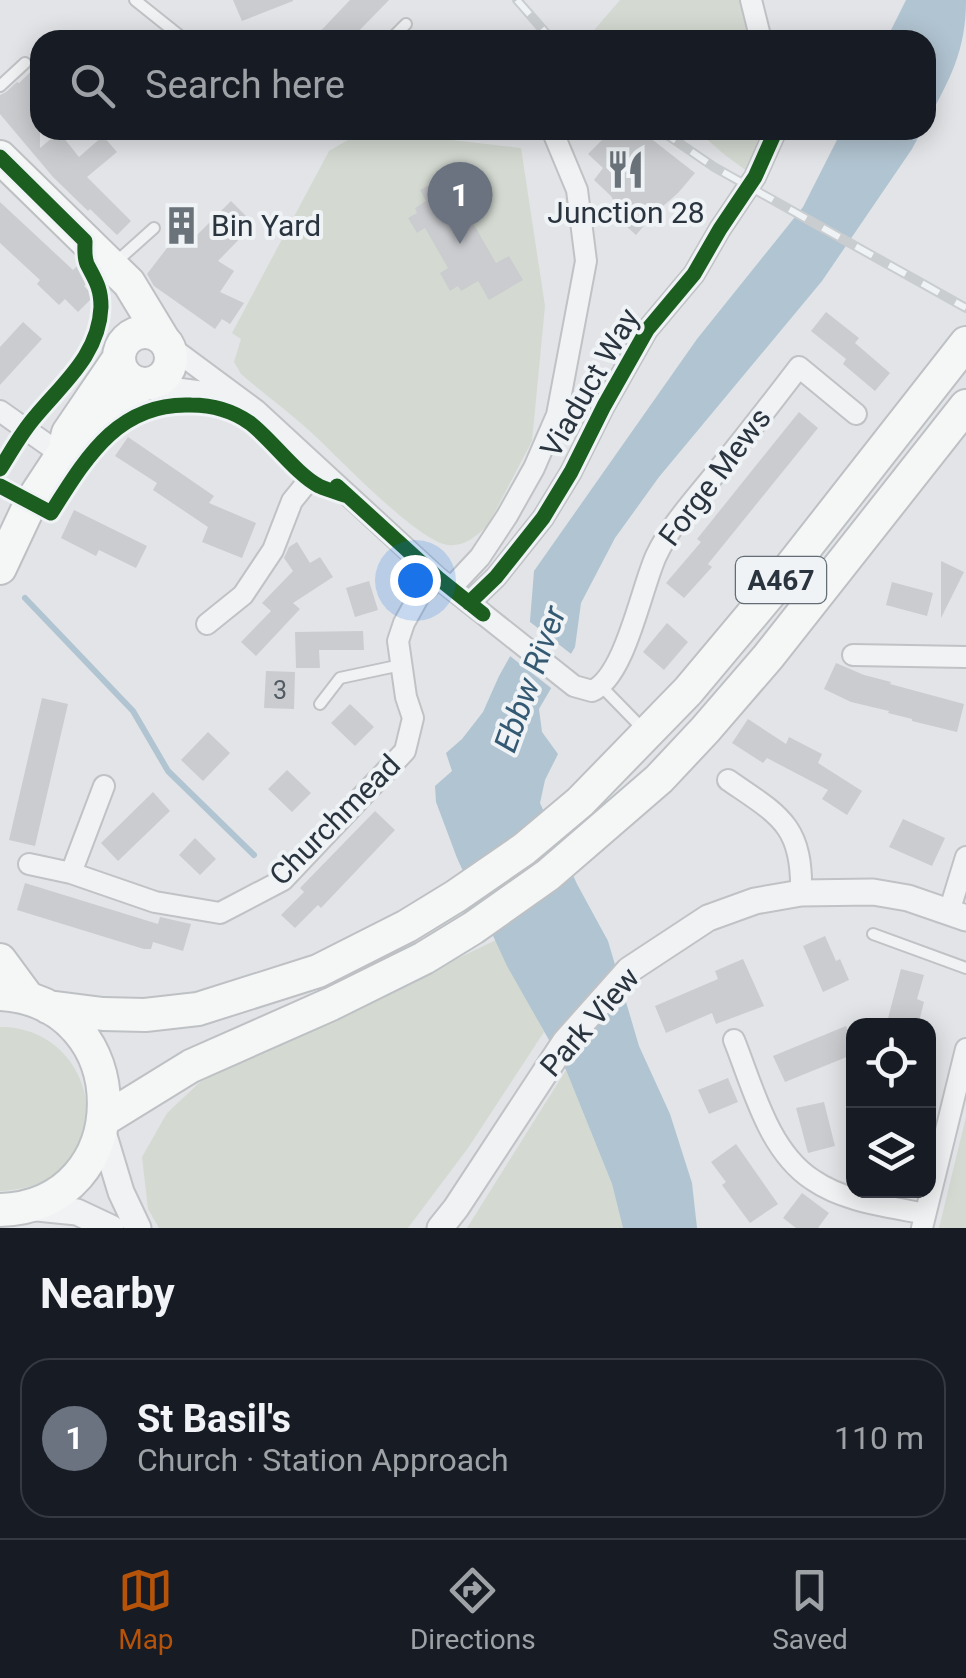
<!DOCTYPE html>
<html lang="en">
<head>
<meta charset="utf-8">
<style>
	body { margin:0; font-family:Roboto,sans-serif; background:#242831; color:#f1f3f6 }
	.controls { position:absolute; right:30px; bottom:30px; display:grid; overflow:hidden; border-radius:20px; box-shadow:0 5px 25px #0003 }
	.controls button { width:90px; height:90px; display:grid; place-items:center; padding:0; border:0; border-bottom:2px solid #363941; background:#171b24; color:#f1f3f6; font:50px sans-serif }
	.you { position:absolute; left:415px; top:580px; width:35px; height:35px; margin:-25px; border:8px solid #fff; border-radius:50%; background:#1a73e8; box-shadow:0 0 0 15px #1a73e833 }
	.badge { display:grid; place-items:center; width:65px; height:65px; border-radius:50%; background:#b45309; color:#fff; font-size:32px; font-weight:700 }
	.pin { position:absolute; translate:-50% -82px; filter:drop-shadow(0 2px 5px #0008) }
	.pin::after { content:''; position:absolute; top:52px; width:35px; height:30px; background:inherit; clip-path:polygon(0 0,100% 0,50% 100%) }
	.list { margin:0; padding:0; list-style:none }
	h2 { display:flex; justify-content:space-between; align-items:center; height:130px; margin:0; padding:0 40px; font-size:42px }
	h2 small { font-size:32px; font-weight:400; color:#9ea1a6 }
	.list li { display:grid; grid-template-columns:65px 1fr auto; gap:30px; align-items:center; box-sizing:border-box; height:160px; margin:0 20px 20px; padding:0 20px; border:2px solid #363941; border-radius:30px }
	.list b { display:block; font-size:38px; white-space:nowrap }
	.list p { margin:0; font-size:32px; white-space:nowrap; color:#9ea1a6 }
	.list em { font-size:32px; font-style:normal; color:#9ea1a6 }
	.icon { flex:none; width:55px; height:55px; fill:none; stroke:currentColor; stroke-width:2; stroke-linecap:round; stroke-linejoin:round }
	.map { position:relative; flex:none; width:966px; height:1228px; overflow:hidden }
	.search { position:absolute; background:#171b24; box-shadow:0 5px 25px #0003; left:30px; right:30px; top:30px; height:110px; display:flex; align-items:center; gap:25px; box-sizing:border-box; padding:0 35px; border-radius:30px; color:#9ea1a6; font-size:38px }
	.sheet { height:310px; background:#171b24 }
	nav { display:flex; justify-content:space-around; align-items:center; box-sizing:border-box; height:140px; border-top:2px solid #363941; background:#171b24; font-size:28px; color:#9ea1a6 }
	nav a { display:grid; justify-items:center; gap:5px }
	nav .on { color:#b45309 }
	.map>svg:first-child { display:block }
	.green { fill:#d4dad2 }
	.water { fill:#b1c4d1 }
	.pier { fill:#e2e4e7 }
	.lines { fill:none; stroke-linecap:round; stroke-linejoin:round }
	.stream { stroke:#b1c4d1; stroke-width:6 }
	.building { fill:#cacccf }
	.service-casing { stroke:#c0c2c5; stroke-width:14 }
	.minor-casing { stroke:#c0c2c5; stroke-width:24 }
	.tertiary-casing { stroke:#c0c2c5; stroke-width:29 }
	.primary-casing { stroke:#bec1c4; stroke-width:36 }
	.service { stroke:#f1f2f3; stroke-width:10 }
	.minor { stroke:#f1f2f3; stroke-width:20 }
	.tertiary { stroke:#f1f2f3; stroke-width:25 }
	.primary { stroke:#f5f6f6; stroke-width:32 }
	.rail-casing { stroke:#cacdcf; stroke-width:10 }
	.rail { stroke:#eff3f6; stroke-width:6; stroke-dasharray:19; stroke-linecap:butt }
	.cycleway-casing { stroke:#eff3f6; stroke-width:21 }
	.cycleway { stroke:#1b5e20; stroke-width:15 }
	.labels { text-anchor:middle; stroke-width:8; stroke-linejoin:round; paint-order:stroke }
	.number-label { font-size:25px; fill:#525b64 }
	.shield { fill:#eff3f6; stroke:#646d76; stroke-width:2.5 }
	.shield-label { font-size:28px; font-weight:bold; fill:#29343f }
	.poi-label { font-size:30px; fill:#29343f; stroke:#eff3f6 }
	.street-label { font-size:30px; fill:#29343f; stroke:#eff3f6 }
	.water-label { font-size:32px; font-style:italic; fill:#345972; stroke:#eff3f6 }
</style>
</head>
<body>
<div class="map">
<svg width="966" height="1228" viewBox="0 0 966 1228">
	<rect width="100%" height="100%" fill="#e2e4e7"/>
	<!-- green -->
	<path class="green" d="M 620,0 L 751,0 L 761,40 L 594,40 L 589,36 Z
		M 365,130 L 521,148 L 545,306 L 532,441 L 488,525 C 477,536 464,547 448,545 C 417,541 338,457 312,433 C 289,412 264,394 241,374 L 234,362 L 241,339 L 232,333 L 329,151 Z
		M 696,130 L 776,130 L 755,177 L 725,155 Z
		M 496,940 L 544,1032 L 468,1148 L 408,1228 L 159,1228 L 148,1209 L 142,1157 L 167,1113 L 200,1082 Z
		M 0,1027 C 80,1026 119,1126 54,1175 C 39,1186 21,1189 3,1191 L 0,1191 Z
		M 566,1070 L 612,1184 L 623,1228 L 467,1228 Z
		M 966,1117 L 966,1228 L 939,1228 Z"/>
	<!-- water -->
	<path class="water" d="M 906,0 L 966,0 C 966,51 950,79 926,123 L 926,40 L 886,40 Z
		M 842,130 L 922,130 L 912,149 L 822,281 L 659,477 L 615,538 L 581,603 L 575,647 L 539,709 L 542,732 L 558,754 L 545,780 L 540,803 L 577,884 L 608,941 L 639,1046 L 670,1114 L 692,1183 L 697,1228 L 623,1228 L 612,1184 L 566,1070 L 507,966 L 457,858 L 436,802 L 435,786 L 452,771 L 446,753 L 462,739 L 483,712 L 499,676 L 530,621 L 534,571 L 697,339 L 803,207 Z"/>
	<!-- pier -->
	<path class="pier" d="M 525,618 L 575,657 L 555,691 L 506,653 Z"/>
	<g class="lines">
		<!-- stream -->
		<path class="stream" d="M 25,598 L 133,711 L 168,771 L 254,855"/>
	</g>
	<!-- building -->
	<path class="building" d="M 233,0 L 293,0 L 293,1 L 242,21 Z
		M 350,0 L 389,0 L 350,40 L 312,40 Z
		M 40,63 L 40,148 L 59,132 L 79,157 L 103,136 L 117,152 L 87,177 L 131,221 L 117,235 L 90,209 L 88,211 L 53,177 L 0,114 L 0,95 L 6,92 L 17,82 L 19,83 Z
		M 612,130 L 640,130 L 695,173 L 678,193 L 653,215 L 636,235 L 615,216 L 618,209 L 611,196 L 594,180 L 603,168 L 588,154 Z
		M 446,176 L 496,263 L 509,256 L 523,280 L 489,300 L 478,281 L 461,291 L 458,286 L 450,291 L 440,273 L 448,268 L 425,228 L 417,233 L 408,218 L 417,213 L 415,208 L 426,201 L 420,190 Z
		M 231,201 L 254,224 L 218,261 L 234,271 L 220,292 L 244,303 L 230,324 L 222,319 L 215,329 L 154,286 L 147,274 L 177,235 L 172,226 L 183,214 L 197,235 Z
		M 0,202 L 73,270 L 79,264 L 93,277 L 84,286 L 94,296 L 78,312 L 65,299 L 59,305 L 37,284 L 40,280 L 0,243 Z
		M 826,312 L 859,338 L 855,343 L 890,373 L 875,391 L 843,364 L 846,359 L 811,331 Z
		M 23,322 L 42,339 L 0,385 L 0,347 Z
		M 799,412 L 818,428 L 708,564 L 712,567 L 684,598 L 666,583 L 701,542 L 697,539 Z
		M 128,437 L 214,496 L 209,503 L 256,523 L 242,558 L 202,542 L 208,527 L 153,490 L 157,483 L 115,456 Z
		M 74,510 L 147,546 L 136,568 L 99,550 L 96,556 L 61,538 Z
		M 297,542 L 310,563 L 320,557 L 333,577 L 293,603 L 300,609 L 256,656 L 241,642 L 271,611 L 262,603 L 293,571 L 284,558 L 289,547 Z
		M 941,561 L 964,572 L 941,618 Z
		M 369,581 L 378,610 L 355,617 L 346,588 Z
		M 892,582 L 933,593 L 927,616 L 886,605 Z
		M 667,623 L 688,642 L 664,670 L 643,652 Z
		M 363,631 L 364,650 L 319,650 L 320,668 L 296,668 L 295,632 Z
		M 836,663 L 864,675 L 891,682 L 890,684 L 964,704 L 957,732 L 912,721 L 912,719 L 888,713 L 889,711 L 851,702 L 824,689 Z
		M 266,671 L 295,672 L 294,709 L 264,708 Z
		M 42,698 L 68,704 L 35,846 L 9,840 Z
		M 350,704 L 374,727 L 355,746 L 331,723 Z
		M 748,719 L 786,744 L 789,737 L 822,754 L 818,763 L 862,791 L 847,815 L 822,799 L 828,790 L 767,758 L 763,763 L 732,743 Z
		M 208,732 L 230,753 L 203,781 L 181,760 Z
		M 287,770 L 311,793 L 292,812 L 268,789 Z
		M 153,792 L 170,811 L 118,861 L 101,843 Z
		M 375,811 L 395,830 L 321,908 L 318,905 L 295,928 L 281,915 L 304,892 L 300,888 Z
		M 903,819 L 945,838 L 932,866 L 889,847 Z
		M 195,838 L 216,859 L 200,875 L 179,855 Z
		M 25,883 L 158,924 L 160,917 L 191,924 L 183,951 L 153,942 L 151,949 L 144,949 L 17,910 Z
		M 825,936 L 836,961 L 840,959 L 849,980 L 823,992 L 803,946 Z
		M 743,959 L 764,1006 L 716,1024 L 712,1013 L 666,1033 L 655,1006 L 718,979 L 715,971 Z
		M 901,969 L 924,975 L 917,999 L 924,1002 L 918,1026 L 886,1026 Z
		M 846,1026 L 854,1044 L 854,1054 L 785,1082 L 773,1056 Z
		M 728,1078 L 738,1102 L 709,1114 L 698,1090 Z
		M 824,1102 L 835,1146 L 808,1153 L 796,1108 Z
		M 736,1144 L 778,1204 L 750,1223 L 722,1185 L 726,1182 L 711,1162 Z
		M 802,1193 L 829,1213 L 818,1228 L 796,1228 L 783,1218 Z"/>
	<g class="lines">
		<defs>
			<path id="service" d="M 135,0 L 185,40
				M 390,40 L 406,24
				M 0,86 L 25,63
				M 116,262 L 154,228
				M 602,687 L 640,726 L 640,731
				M 320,704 L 340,678 L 401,665
				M 873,934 L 966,968"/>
			<path id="minor" d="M 751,0 L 761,40
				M 168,345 L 257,411 L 438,578 L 574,686 L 592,691 C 625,677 641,589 656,556 C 671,524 697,497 719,469 C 746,436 773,401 799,367 L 856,414
				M 143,384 L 234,396
				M 0,411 L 62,455
				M 451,588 L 480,557 L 507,516 L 534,468 L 557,415 L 586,261 L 577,190 L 552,130
				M 469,603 L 496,577 L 543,518 L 571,472 L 604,406 L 647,330 L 694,274 L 720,229 L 755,177 L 776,130
				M 207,624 L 243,595 L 273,550 L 292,501 L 318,469
				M 853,655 L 966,657
				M 728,780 C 779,815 803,825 801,893
				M 29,864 L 71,873 L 155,902 L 220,913 L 283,880 L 405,751 L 413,718 L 406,697 L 398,641 L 404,623 L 419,596 L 438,578
				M 71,873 L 104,786
				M 949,912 L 966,857
				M 734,1040 C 753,1087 768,1151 813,1180 C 845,1202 888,1206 925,1214
				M 922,1228 L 966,1049"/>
			<path id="tertiary" d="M 102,1129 L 121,1192 L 138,1228
				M 27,1207 L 77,1212 L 111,1228
				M 440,1228 L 456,1208 L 565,1042 L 629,970 L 708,918 L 755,901 L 801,893 L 873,892 L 908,898 L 966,918"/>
			<path id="primary" d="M 0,157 L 129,283 L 163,339
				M119 358a26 26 0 1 1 52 0a26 26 0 1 1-52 0Z
				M 66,441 L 68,433 L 119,358
				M 0,568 L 31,502 L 62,455 L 143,384
				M 0,960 L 28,998
				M 0,994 C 139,1002 138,1206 0,1210
				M 48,1007 L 103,1014 L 145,1015 L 198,1009 L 318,971 L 407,926 L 456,896 L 524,849 L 580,802 L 688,691 L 771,592 L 966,343
				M 105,1119 L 191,1066 L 331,1004 L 424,958 L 473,928 L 548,875 L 659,779 L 705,730 L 768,657 L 966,406"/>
		</defs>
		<!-- service casing -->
		<use href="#service" class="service-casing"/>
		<!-- minor casing -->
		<use href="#minor" class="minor-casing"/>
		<!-- tertiary casing -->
		<use href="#tertiary" class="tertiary-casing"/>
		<!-- primary casing -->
		<use href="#primary" class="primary-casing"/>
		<!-- service -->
		<use href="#service" class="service"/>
		<!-- minor -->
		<use href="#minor" class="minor"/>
		<!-- tertiary -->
		<use href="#tertiary" class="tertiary"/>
		<!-- primary -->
		<use href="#primary" class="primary"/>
		<defs>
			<path id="rail" d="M 517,0 L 552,40
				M 660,130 L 714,167 L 966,308"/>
		</defs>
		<!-- rail casing -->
		<use href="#rail" class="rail-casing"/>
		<!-- rail -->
		<use href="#rail" class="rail"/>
		<defs>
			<path id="cycleway" d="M 0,157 L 85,241 C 85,249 84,257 87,264 C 95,280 101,287 101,307 C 99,355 63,383 35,417 C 21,433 11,452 0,469
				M 0,486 L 51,513 C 86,458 118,402 191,405 C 212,405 233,411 250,423 C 271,439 297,475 319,486 C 328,490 339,493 348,496
				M 337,486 L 438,578 L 483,614
				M 469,603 L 496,577 L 543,518 L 571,472 L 604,406 L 647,330 L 694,274 L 720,229 L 755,177 L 776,130"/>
		</defs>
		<!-- cycleway casing -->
		<use href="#cycleway" class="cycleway-casing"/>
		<!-- cycleway -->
		<use href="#cycleway" class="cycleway"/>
	</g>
	<!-- icons -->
	<defs>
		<symbol id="restaurant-bare" viewBox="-9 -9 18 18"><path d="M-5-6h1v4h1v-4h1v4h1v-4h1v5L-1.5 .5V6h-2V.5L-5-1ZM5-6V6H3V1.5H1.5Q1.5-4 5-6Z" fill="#6a727a" stroke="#eff3f6" stroke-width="2.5" paint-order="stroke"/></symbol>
		<symbol id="building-bare" viewBox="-9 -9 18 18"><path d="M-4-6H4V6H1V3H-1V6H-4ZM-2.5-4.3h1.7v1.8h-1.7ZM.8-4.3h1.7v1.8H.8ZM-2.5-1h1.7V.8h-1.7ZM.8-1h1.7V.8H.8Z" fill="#6a727a" stroke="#eff3f6" stroke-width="2.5" paint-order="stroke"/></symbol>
	</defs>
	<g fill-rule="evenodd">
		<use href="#restaurant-bare" x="598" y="142" width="55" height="55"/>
		<use href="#building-bare" x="154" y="198" width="55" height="55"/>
	</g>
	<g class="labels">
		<!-- number labels -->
		<g class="number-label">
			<text x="280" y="699">3</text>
		</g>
		<!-- shield labels -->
		<rect class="shield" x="736" y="557" width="90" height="46" rx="8"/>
		<g class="shield-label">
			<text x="781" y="590">A467</text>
		</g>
		<!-- poi labels -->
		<g class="poi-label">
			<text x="626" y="223">Junction 28</text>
			<text x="211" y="236" text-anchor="start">Bin Yard</text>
		</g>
		<!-- street labels -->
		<g class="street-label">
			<text transform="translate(590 383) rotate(-60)" y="10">Viaduct Way</text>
			<text transform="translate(715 477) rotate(-53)" y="10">Forge Mews</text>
			<text transform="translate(335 820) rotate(-45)" y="10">Churchmead</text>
			<text transform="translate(590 1022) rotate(-49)" y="10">Park View</text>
		</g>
		<!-- water labels -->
		<g class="water-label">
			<text transform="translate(530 679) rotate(-70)" y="11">Ebbw River</text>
		</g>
	</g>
</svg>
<div class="controls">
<button><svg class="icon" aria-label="locate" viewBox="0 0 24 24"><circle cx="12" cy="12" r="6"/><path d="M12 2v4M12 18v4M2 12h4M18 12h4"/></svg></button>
<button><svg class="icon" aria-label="layers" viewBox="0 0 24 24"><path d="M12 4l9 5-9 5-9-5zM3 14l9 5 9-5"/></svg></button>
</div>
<div class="you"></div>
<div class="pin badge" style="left:460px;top:244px;background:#6b7280">1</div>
<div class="search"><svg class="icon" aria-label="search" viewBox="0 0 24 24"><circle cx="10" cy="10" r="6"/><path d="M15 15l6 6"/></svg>Search here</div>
</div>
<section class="sheet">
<h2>Nearby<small></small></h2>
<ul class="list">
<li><span class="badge" style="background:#6b7280">1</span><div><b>St Basil's</b><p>Church · Station Approach</p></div><em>110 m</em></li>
</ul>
</section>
<nav>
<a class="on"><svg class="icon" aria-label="map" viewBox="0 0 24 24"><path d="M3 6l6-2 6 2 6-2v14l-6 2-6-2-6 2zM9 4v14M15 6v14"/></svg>Map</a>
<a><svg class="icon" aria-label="directions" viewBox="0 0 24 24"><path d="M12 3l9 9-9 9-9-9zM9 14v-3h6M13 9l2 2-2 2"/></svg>Directions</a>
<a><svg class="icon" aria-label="saved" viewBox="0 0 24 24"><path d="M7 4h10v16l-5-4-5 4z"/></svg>Saved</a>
</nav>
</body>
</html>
